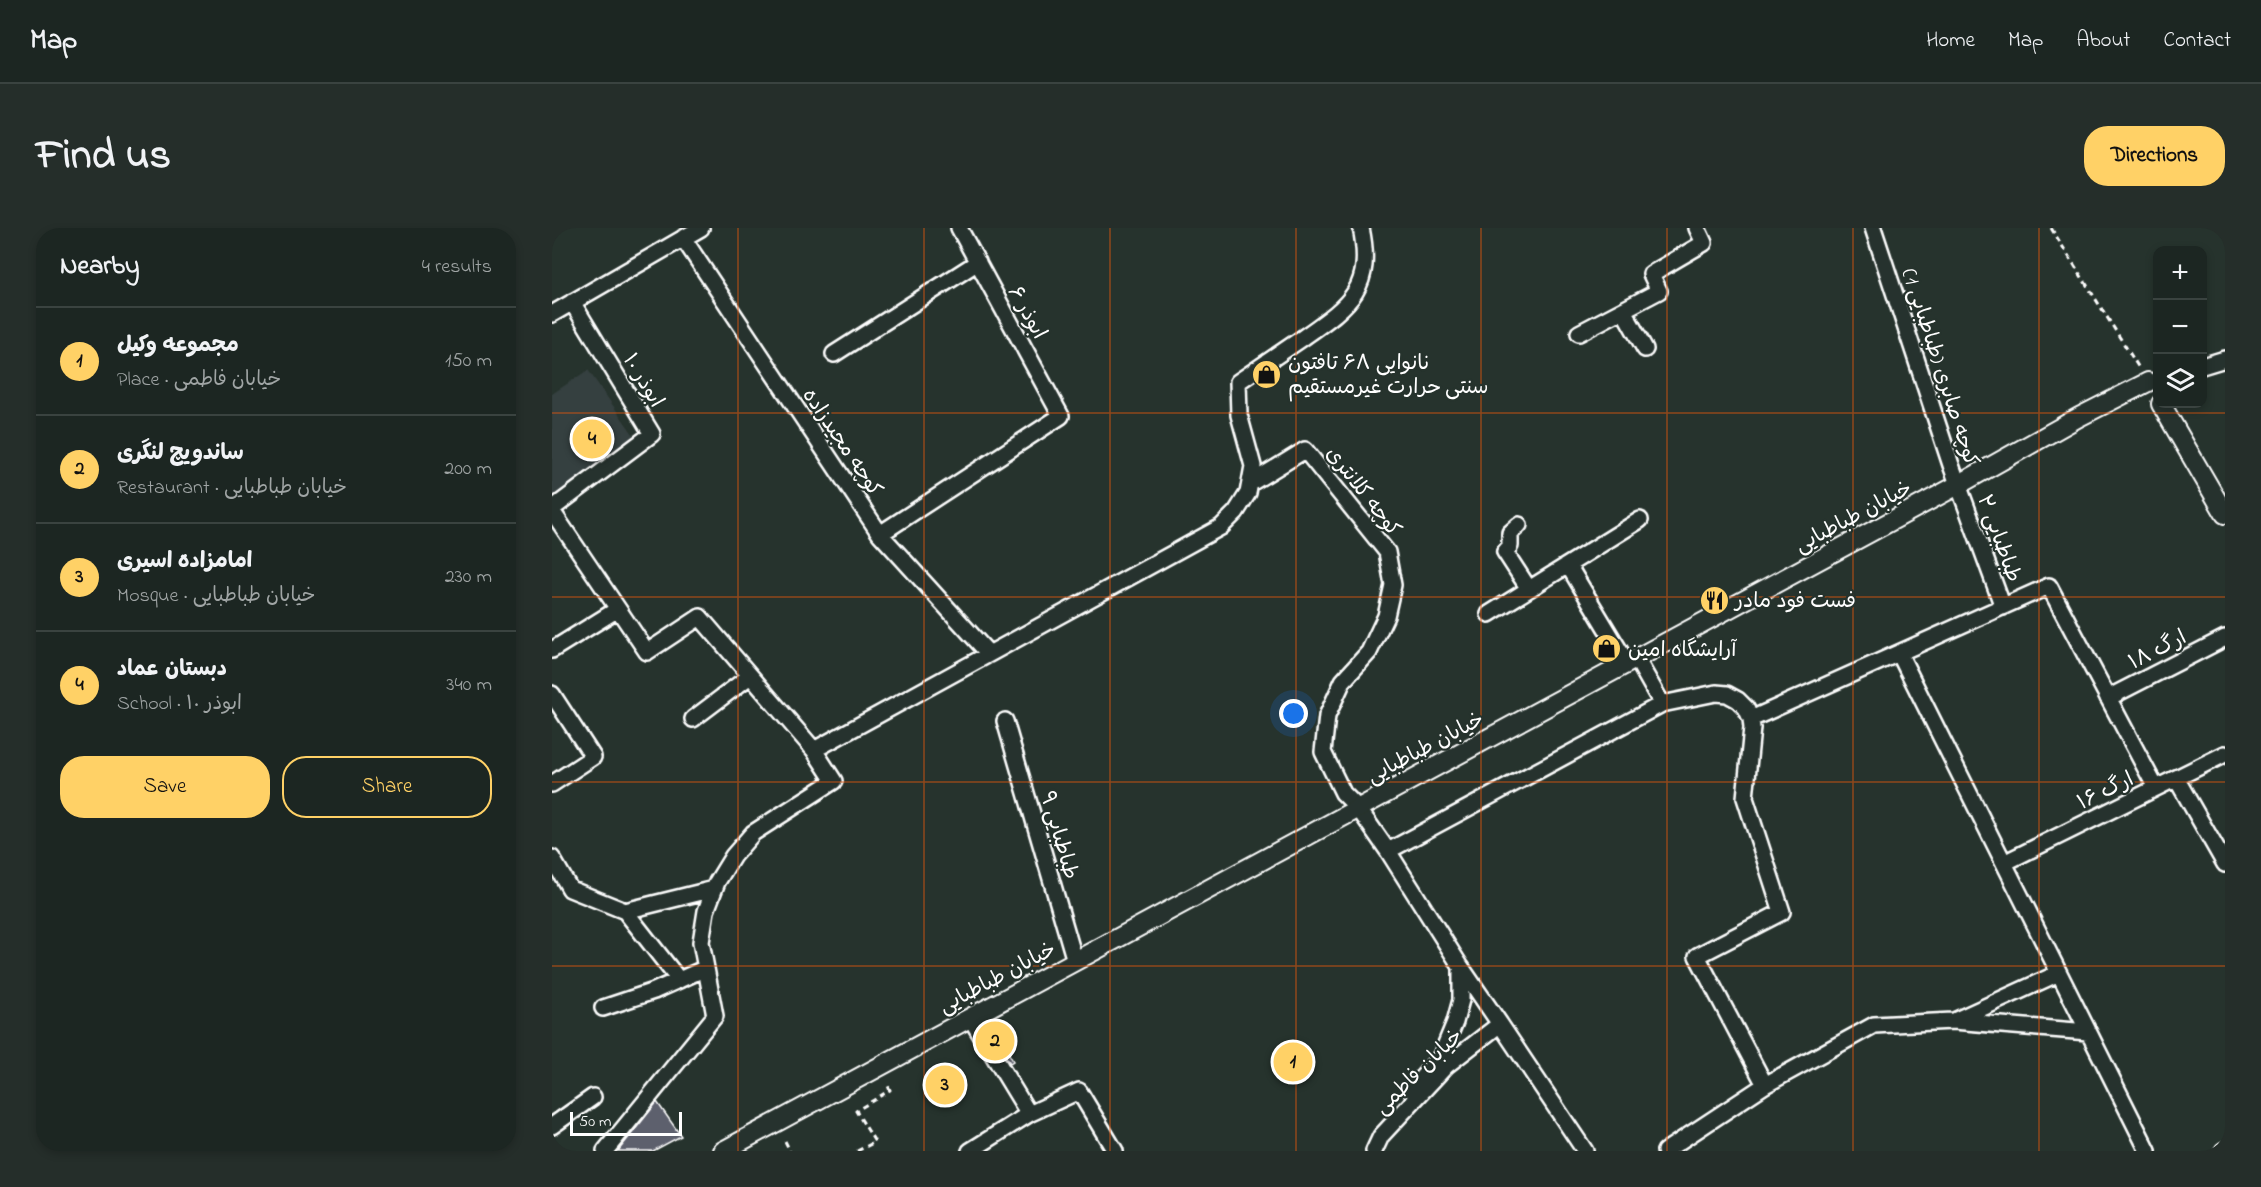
<!DOCTYPE html>
<html lang="en">
<head>
<meta charset="utf-8">
<style>
	body { margin:0; font-family:"Indie Flower","Playpen Sans Arabic",sans-serif; background:#252e2a; color:#f1f3f6 }
	.controls { position:absolute; right:18px; top:18px; display:grid; overflow:hidden; border-radius:12px; box-shadow:0 3px 9px #0003 }
	.controls button { width:54px; height:54px; display:grid; place-items:center; padding:0; border:0; border-bottom:2px solid #3a4340; background:#1c2622; color:#f1f3f6; font:30px sans-serif }
	.scale { position:absolute; left:18px; bottom:15px; width:112px; box-sizing:border-box; padding-left:6px; border:3px solid #fff; border-top:0; font-size:16px; line-height:21px; white-space:nowrap; color:#fff; -webkit-text-stroke:4px #26332d; paint-order:stroke }
	.you { position:absolute; left:742px; top:486px; width:21px; height:21px; margin:-15px; border:4px solid #fff; border-radius:50%; background:#1a73e8; box-shadow:0 0 0 9px #1a73e833 }
	.badge { display:grid; place-items:center; width:39px; height:39px; border-radius:50%; background:#ffd166; color:#111; font-size:20px; font-weight:700 }
	.pin { position:absolute; translate:-50% -50%; border:3px solid #fff; box-shadow:0 2px 6px #0006 }
	.list { margin:0; padding:0; list-style:none }
	h2 { display:flex; justify-content:space-between; align-items:center; height:78px; margin:0; padding:0 24px; font-size:26px }
	h2 small { font-size:20px; font-weight:400; color:#a0a5a5 }
	.list li { display:grid; grid-template-columns:39px 1fr auto; gap:18px; align-items:center; box-sizing:border-box; height:108px; padding:0 24px; border-top:2px solid #3a4340 }
	.list b { display:block; font-size:22px; white-space:nowrap }
	.list p { margin:0; font-size:20px; white-space:nowrap; color:#a0a5a5 }
	.list em { font-size:20px; font-style:normal; color:#a0a5a5 }
	.actions { display:flex; gap:12px; padding:18px 24px }
	.actions a { flex:1; padding:14px 0; border:2px solid #ffd166; border-radius:24px; text-align:center; font-size:21px; color:#ffd166 }
	.actions .main { background:#ffd166; color:#111 }
	.icon { flex:none; width:33px; height:33px; fill:none; stroke:currentColor; stroke-width:2; stroke-linecap:round; stroke-linejoin:round }
	.map { position:relative; flex:none; width:1673px; height:923px; overflow:hidden; border-radius:24px }
	header { display:flex; align-items:center; gap:36px; box-sizing:border-box; height:84px; padding:0 30px; background:#1c2622; border-bottom:2px solid #3a4340 }
	header strong { font-size:28px }
	nav { display:flex; gap:33px; margin-inline-start:auto; font-size:21px }
	.intro { display:flex; align-items:center; justify-content:space-between; box-sizing:border-box; height:144px; padding:0 36px }
	h1 { margin:0; font-size:42px }
	.button { padding:15px 27px; border-radius:24px; background:#ffd166; color:#111; font-size:21px; font-weight:700 }
	main { display:flex; gap:36px; padding:0 36px }
	aside { flex:1; background:#1c2622; border-radius:24px; box-shadow:0 3px 9px #0003 }
	.map>svg:first-child { display:block }
	.built { fill:#364040 }
	.building { fill:#5d606d; stroke:#fff; stroke-width:1.5 }
	.lines { fill:none; stroke-linecap:round; stroke-linejoin:round }
	.minor-casing { stroke:#fff; stroke-width:20 }
	.major-casing { stroke:#fff; stroke-width:22 }
	.path { stroke:#fff; stroke-width:3; stroke-dasharray:6 4.5; stroke-linecap:butt }
	.minor { stroke:#26332d; stroke-width:15 }
	.major { stroke:#26332d; stroke-width:18 }
	.grid { fill:none; stroke:#e8590c; stroke-width:1.5; stroke-opacity:0.55 }
	.labels { text-anchor:middle; stroke-width:4.5; stroke-linejoin:round; paint-order:stroke }
	.street-label { font-size:21px; fill:#fff; stroke:#26332d }
	.poi-label { font-size:21px; fill:#fff; stroke:#26332d; text-anchor:start }
</style>
</head>
<body>
<header>
<strong>Map</strong>
<nav><a>Home</a><a>Map</a><a>About</a><a>Contact</a></nav>
</header>
<div class="intro"><h1>Find us</h1><a class="button">Directions</a></div>
<main>
<aside>
<h2>Nearby<small>4 results</small></h2>
<ul class="list">
<li><span class="badge">1</span><div><b>مجموعه وکیل</b><p>Place · خیابان فاطمی</p></div><em>150 m</em></li>
<li><span class="badge">2</span><div><b>ساندویچ لنگری</b><p>Restaurant · خیابان طباطبایی</p></div><em>200 m</em></li>
<li><span class="badge">3</span><div><b>امامزاده اسیری</b><p>Mosque · خیابان طباطبایی</p></div><em>230 m</em></li>
<li><span class="badge">4</span><div><b>دبستان عماد</b><p>School · ابوذر ۱۰</p></div><em>340 m</em></li>
</ul>
<div class="actions"><a class="main">Save</a><a>Share</a></div>
</aside>
<div class="map">
<svg width="1673" height="923" viewBox="0 0 1673 923">
	<rect width="100%" height="100%" fill="#26332d"/>
	<filter id="ink" filterUnits="userSpaceOnUse"><feTurbulence type="fractalNoise" baseFrequency=".0167" numOctaves="2"/><feDisplacementMap in="SourceGraphic" scale="12" xChannelSelector="R" yChannelSelector="G"/><feConvolveMatrix kernelMatrix="1 2 1 2 8 2 1 2 1" color-interpolation-filters="sRGB"/></filter>
	<g filter="url(#ink)">
		<!-- built -->
		<path class="built" d="M 36,142 L 81,206 L 78,216 L 0,274 L 0,166 Z"/>
		<!-- building -->
		<path class="building" d="M 446,806 L 461,833 L 458,835 L 441,809 Z
			M 105,874 L 129,908 L 101,923 L 66,923 Z"/>
		<g class="lines">
			<defs>
				<path id="minor" d="M 1321,0 L 1399,237 L 1451,379
					M 131,10 L 328,306 L 437,426
					M 1071,82 L 1093,121
					M 0,86 L 149,0
					M 1027,105 L 1107,63 L 1099,46 L 1152,15 L 1145,0
					M 282,126 L 426,34
					M 1650,138 L 1673,131
					M 699,255 L 753,222 L 835,324 L 841,357 L 834,388 L 817,424 L 791,453 L 775,488 L 771,524 L 791,565 L 806,580 L 836,623 L 909,739 L 948,796 L 895,837 L 829,908 L 822,923
					M 0,281 L 100,206 L 20,74
					M 0,283 L 95,424 L 148,389 L 262,522
					M 967,297 L 958,305 L 958,318 L 953,324 L 977,361
					M 328,306 L 509,188 L 407,0
					M 1016,337 L 1075,435
					M 937,386 L 1088,292
					M 0,422 L 66,381
					M 1347,425 L 1596,923
					M 1084,430 L 1110,476
					M 0,466 L 41,529 L 0,556
					M 1556,470 L 1673,410
					M 141,491 L 198,448
					M 1199,491 L 1497,358 L 1604,560
					M 453,493 L 523,733
					M 1624,550 L 1673,636
					M 836,623 L 1110,476 L 1164,465 L 1175,466 L 1186,472 L 1194,480 L 1199,491 L 1200,500 L 1193,570 L 1230,684 L 1145,728 L 1213,857
					M 0,630 L 18,661 L 73,683 L 127,752
					M 1452,635 L 1673,526
					M 73,683 L 162,661
					M 51,780 L 102,763 L 154,740
					M 418,789 L 477,886
					M 1404,792 L 1507,745
					M 948,796 L 1033,923
					M 859,862 L 889,828 L 903,794 L 909,772 L 909,739
					M 0,898 L 41,869
					M 53,923 L 163,788 L 149,714 L 154,683 L 165,654 L 181,628 L 201,605 L 282,553 L 262,522 L 669,299 L 684,284 L 696,265 L 701,238 L 687,187 L 686,154 C 708,139 730,124 752,109 C 797,77 822,61 809,0
					M 418,923 L 477,886 L 527,863 L 563,923
					M 1113,923 L 1213,857 L 1322,797 L 1401,793 L 1536,804
					M 1671,923 L 1673,922"/>
				<path id="major" d="M 1609,176 L 1673,286
					M 171,923 L 1406,257 L 1527,189 L 1596,154"/>
			</defs>
			<!-- minor casing -->
			<use href="#minor" class="minor-casing"/>
			<!-- major casing -->
			<use href="#major" class="major-casing"/>
			<!-- path -->
			<path class="path" d="M 1499,0 L 1587,140
				M 233,913 L 238,923
				M 305,923 L 323,914 L 304,883 L 338,862 L 336,858"/>
			<!-- minor -->
			<use href="#minor" class="minor"/>
			<!-- major -->
			<use href="#major" class="major"/>
		</g>
	</g>
	<!-- grid -->
	<path class="grid" d="M 186,0 L 186,923M 372,0 L 372,923M 558,0 L 558,923M 744,0 L 744,923M 929,0 L 929,923M 1115,0 L 1115,923M 1301,0 L 1301,923M 1487,0 L 1487,923M 0,185 L 1673,185M 0,369 L 1673,369M 0,554 L 1673,554M 0,738 L 1673,738"/>
	<!-- icons -->
	<defs>
		<symbol id="shop-disc" viewBox="-11 -11 22 22"><circle r="9.5" fill="#ffd166" stroke="#26332d"/><path d="M-5-2.5h2.3a2.7 3.5 0 0 1 5.4 0H5L5.5 6h-11ZM-1.5-2.5h3a1.5 2.3 0 0 0-3 0Z" fill="#111"/></symbol>
		<symbol id="restaurant-disc" viewBox="-11 -11 22 22"><circle r="9.5" fill="#ffd166" stroke="#26332d"/><path d="M-5-6h1v4h1v-4h1v4h1v-4h1v5L-1.5 .5V6h-2V.5L-5-1ZM5-6V6H3V1.5H1.5Q1.5-4 5-6Z" fill="#111"/></symbol>
	</defs>
	<g fill-rule="evenodd">
		<use href="#shop-disc" x="698" y="130" width="33" height="33"/>
		<use href="#restaurant-disc" x="1146" y="356" width="33" height="33"/>
		<use href="#shop-disc" x="1038" y="404" width="33" height="33"/>
	</g>
	<g class="labels">
		<!-- street labels -->
		<g class="street-label">
			<text transform="translate(476 84) rotate(61)" y="7">ابوذر ۶</text>
			<text transform="translate(1389 139) rotate(72)" y="7">کوچه صابری (طباطبایی 1)</text>
			<text transform="translate(92 152) rotate(59)" y="7">ابوذر ۱۰</text>
			<text transform="translate(291 214) rotate(56)" y="7">کوچه مجیدزاده</text>
			<text transform="translate(812 263) rotate(52)" y="7">کوچه کلانتری</text>
			<text transform="translate(1301 288) rotate(-28)" y="7">خیابان طباطبایی</text>
			<text transform="translate(1448 310) rotate(70)" y="7">طباطبایی ۲</text>
			<text transform="translate(1605 421) rotate(-27)" y="7">ارگ ۱۸</text>
			<text transform="translate(873 519) rotate(-28)" y="7">خیابان طباطبایی</text>
			<text transform="translate(1553 562) rotate(-26)" y="7">ارگ ۱۶</text>
			<text transform="translate(508 607) rotate(74)" y="7">طباطبایی ۹</text>
			<text transform="translate(445 749) rotate(-28)" y="7">خیابان طباطبایی</text>
			<text transform="translate(866 843) rotate(-44)" y="7">خیابان فاطمی</text>
		</g>
		<!-- poi labels -->
		<g class="poi-label">
			<text x="736" y="141">نانوایی ۶۸ تافتون<tspan x="736" dy="24">سنتی حرارت غیرمستقیم</tspan></text>
			<text x="1183" y="379">فست فود مادر</text>
			<text x="1076" y="428">آرایشگاه امین</text>
		</g>
	</g>
</svg>
<div class="controls">
<button>+</button>
<button>−</button>
<button><svg class="icon" aria-label="layers" viewBox="0 0 24 24"><path d="M12 4l9 5-9 5-9-5zM3 14l9 5 9-5"/></svg></button>
</div>
<div class="scale">50 m</div>
<div class="you"></div>
<div class="pin badge" style="left:741px;top:834px">1</div>
<div class="pin badge" style="left:443px;top:813px">2</div>
<div class="pin badge" style="left:393px;top:857px">3</div>
<div class="pin badge" style="left:40px;top:211px">4</div>
</div>
</main>
</body>
</html>
